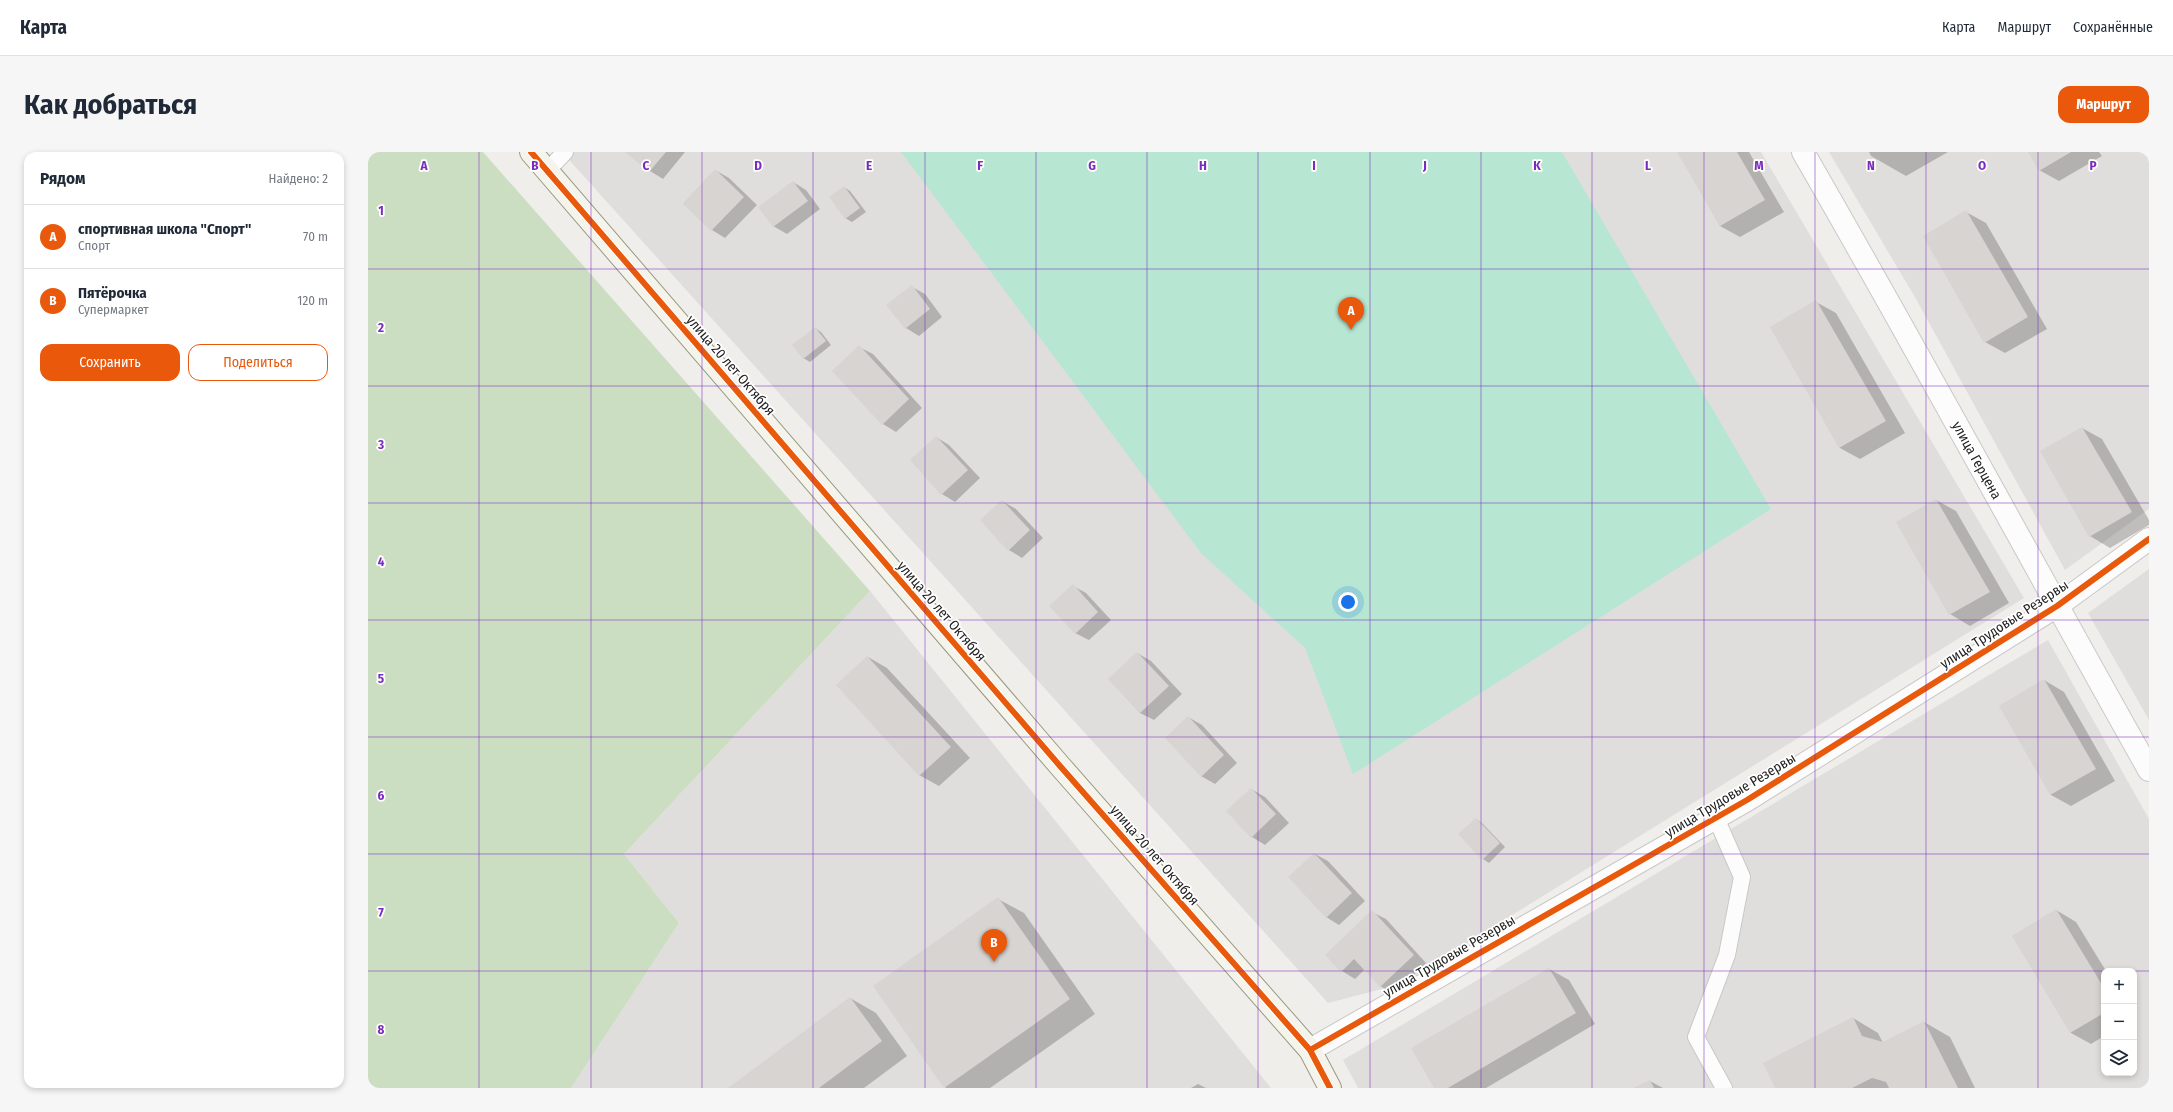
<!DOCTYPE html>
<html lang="ru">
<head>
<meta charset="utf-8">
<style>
	body { margin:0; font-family:"Fira Sans Condensed",sans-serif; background:#f6f6f7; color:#1f2937 }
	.controls { position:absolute; right:12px; bottom:12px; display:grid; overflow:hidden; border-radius:8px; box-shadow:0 2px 6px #0003 }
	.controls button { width:36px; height:36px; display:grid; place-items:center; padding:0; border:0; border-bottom:1px solid #e0e1e3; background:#fff; color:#1f2937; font:20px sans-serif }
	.you { position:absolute; left:980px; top:450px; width:14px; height:14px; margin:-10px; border:3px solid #fff; border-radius:50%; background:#1a73e8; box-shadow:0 0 0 6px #1a73e833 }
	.badge { display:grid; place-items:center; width:26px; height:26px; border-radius:50%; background:#ea580c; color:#fff; font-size:13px; font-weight:700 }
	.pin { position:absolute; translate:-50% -33px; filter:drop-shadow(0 1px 2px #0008) }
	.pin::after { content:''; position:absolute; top:21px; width:14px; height:12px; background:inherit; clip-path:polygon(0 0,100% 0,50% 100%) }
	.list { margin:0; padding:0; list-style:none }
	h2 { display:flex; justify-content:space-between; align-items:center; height:52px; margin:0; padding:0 16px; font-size:17px }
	h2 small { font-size:13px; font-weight:400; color:#747a83 }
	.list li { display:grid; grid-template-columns:26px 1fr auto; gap:12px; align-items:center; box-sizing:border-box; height:64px; padding:0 16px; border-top:1px solid #e0e1e3 }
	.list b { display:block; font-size:15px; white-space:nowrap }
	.list p { margin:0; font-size:13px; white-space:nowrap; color:#747a83 }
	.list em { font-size:13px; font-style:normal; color:#747a83 }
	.actions { display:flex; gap:8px; padding:12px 16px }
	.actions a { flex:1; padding:9px 0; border:1px solid #ea580c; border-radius:12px; text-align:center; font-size:14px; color:#ea580c }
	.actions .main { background:#ea580c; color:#fff }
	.icon { flex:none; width:22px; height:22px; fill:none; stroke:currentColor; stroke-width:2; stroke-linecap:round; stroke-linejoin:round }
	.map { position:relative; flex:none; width:1781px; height:936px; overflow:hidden; border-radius:12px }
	header { display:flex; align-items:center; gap:24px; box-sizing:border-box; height:56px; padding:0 20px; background:#fff; border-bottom:1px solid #e0e1e3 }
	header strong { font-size:19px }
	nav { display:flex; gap:22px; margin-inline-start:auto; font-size:14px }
	.intro { display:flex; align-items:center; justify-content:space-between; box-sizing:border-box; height:96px; padding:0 24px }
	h1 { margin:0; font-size:28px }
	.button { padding:10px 18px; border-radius:12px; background:#ea580c; color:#fff; font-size:14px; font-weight:700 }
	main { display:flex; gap:24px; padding:0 24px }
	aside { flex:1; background:#fff; border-radius:12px; box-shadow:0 2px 6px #0003 }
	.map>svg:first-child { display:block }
	.residential { fill:#dfdedc; fill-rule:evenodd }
	.forest { fill:#cbdec1 }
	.pitch { fill:#b7e6d2 }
	.shadow { fill:#0003 }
	.building { fill:#d7d4d2 }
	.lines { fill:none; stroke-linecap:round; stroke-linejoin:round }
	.lane-casing { stroke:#c9c8c7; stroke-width:18 }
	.street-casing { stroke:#c9c8c7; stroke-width:24 }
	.secondary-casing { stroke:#999a82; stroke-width:24 }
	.lane { stroke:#fdfcfc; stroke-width:16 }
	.street { stroke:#fdfcfc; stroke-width:22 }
	.secondary { stroke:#f4f4ed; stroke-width:22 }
	.cycleway-casing { stroke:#fff; stroke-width:8 }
	.cycleway { stroke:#e8590c; stroke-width:6 }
	.grid { fill:none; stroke:#7b2cbf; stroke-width:1; stroke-opacity:0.55 }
	.labels { text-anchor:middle; stroke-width:3.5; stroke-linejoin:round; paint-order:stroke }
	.street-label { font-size:14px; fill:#222; stroke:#fff }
	.grid-label { font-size:13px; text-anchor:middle; font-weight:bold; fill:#7b2cbf; stroke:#fff; stroke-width:3.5; stroke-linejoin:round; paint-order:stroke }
</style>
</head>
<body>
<header>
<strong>Карта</strong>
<nav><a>Карта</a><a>Маршрут</a><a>Сохранённые</a></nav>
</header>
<div class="intro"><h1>Как добраться</h1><a class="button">Маршрут</a></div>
<main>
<aside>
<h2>Рядом<small>Найдено: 2</small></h2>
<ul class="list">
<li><span class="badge">A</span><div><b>спортивная школа &quot;Спорт&quot;</b><p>Спорт</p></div><em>70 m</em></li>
<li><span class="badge">B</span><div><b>Пятёрочка</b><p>Супермаркет</p></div><em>120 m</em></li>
</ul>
<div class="actions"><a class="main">Сохранить</a><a>Поделиться</a></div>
</aside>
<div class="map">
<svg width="1781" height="936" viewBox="0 0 1781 936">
	<rect width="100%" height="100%" fill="#f0eeeb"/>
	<!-- residential -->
	<path class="residential" d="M 194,0 L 1393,0 L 1656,446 L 1033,832 L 960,851 Z
		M 1461,0 L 1781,0 L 1781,357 L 1697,418 L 1548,147 Z
		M 1781,417 L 1781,568 L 1720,461 Z
		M 502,439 L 903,936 L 203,936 L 311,771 L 256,702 Z
		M 1680,488 L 1781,667 L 1781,936 L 990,936 L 975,908 ZM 1736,819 L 1766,819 L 1766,921 L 1736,921 Z"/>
	<!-- forest -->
	<path class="forest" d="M 0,0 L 115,0 L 502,439 L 256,702 L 311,771 L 203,936 L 0,936 Z"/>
	<!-- pitch -->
	<path class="pitch" d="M 533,0 L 1194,0 L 1403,357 L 985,622 L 937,496 L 833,401 Z"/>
	<!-- shadow -->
	<path class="shadow" d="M 258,0 L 317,0 L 295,27 L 282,19 Z
		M 1310,0 L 1381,0 L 1416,60 L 1372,85 L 1352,74 Z
		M 1501,0 L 1580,0 L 1538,24 L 1503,4 Z
		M 1661,0 L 1731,0 L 1734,4 L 1691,29 L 1671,18 Z
		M 347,18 L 361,26 L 389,53 L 357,86 L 344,78 L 316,51 Z
		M 425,30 L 438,38 L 452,57 L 419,82 L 405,74 Z
		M 476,35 L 482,39 L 498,60 L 484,70 L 477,66 Z
		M 1598,60 L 1618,71 L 1679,177 L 1637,201 L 1617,190 Z
		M 544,135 L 557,142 L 574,165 L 551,184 L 538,176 Z
		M 1448,150 L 1468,161 L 1537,281 L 1492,307 L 1472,296 L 1403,176 Z
		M 447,176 L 453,180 L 463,193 L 442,210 L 435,206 Z
		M 491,195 L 505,202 L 554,256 L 528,280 L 515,272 Z
		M 1714,276 L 1734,287 L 1781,368 L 1781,373 L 1742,396 L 1722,384 Z
		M 568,285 L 581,293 L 612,326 L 587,350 L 574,342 Z
		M 1568,348 L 1588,359 L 1641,451 L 1602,474 L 1582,462 L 1529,371 Z
		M 634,349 L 648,357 L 675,386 L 654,406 L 641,398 Z
		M 705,434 L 718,441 L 743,468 L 721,488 L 707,481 Z
		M 769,501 L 783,509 L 814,542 L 786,568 L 772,561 L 741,527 Z
		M 500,505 L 519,516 L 602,606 L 571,634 L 551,623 Z
		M 1676,528 L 1696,540 L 1747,629 L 1703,654 L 1683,643 L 1632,554 Z
		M 820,565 L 834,573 L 869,611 L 847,632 L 833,624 Z
		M 883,637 L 897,645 L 921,671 L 897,693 L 884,685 Z
		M 1108,667 L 1114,671 L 1137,695 L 1121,711 L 1115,707 Z
		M 947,702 L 960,709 L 997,749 L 971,773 L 958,765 Z
		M 630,747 L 656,761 L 727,862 L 622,936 L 578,936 L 506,834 Z
		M 1688,758 L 1708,770 L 1738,819 L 1736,819 L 1736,884 L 1723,892 L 1703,881 L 1645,784 Z
		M 1004,760 L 1018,767 L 1058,811 L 1026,842 L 1012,834 L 997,817 L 987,827 L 974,819 L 958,803 Z
		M 1181,817 L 1201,828 L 1227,872 L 1118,936 L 1067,936 Z
		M 482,846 L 508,861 L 539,904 L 496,936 L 362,936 Z
		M 1485,866 L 1510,881 L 1515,891 L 1556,870 L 1582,885 L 1607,936 L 1409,936 Z
		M 1282,929 L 1295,936 L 1268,936 Z
		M 830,932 L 838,936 L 823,936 Z"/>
	<!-- building -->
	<path class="building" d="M 257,0 L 298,0 L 281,20 Z
		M 1309,0 L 1369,0 L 1397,48 L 1352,74 Z
		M 1660,0 L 1703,0 L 1671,19 Z
		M 347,17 L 376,45 L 343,79 L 315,52 Z
		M 425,29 L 440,49 L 405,75 L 390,55 Z
		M 476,34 L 492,56 L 477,67 L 461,45 Z
		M 1598,58 L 1660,165 L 1616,191 L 1555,84 Z
		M 544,133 L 562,157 L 537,177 L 518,153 Z
		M 1448,148 L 1518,269 L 1471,296 L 1402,175 Z
		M 447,175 L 458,189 L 435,207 L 424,193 Z
		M 491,193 L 541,247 L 514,273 L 464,219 Z
		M 1714,275 L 1764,360 L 1721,385 L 1672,299 Z
		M 568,284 L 600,318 L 573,343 L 542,308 Z
		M 1568,347 L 1622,440 L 1581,463 L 1528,370 Z
		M 634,348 L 662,378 L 640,399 L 612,368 Z
		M 705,432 L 730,460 L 707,482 L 681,454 Z
		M 769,500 L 801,534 L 772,561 L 740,527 Z
		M 499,504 L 583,595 L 551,624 L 468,533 Z
		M 1676,527 L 1728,617 L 1682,643 L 1631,554 Z
		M 820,564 L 856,603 L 833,625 L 797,586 Z
		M 883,636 L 908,662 L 883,686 L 858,659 Z
		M 1108,666 L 1132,691 L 1114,708 L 1090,682 Z
		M 946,701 L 984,741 L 958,766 L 920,725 Z
		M 630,745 L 702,847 L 576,936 L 505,834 Z
		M 1688,757 L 1736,836 L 1736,861 L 1702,881 L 1644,784 Z
		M 1004,758 L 1046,803 L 1012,835 L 986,807 L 973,820 L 957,803 Z
		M 1181,816 L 1208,861 L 1080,936 L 1066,936 L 1043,896 Z
		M 482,845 L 514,889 L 451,936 L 360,936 Z
		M 1485,865 L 1494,884 L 1515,890 L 1556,869 L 1590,936 L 1521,936 L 1518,930 L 1504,926 L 1484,936 L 1407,936 L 1395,911 Z
		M 1282,928 L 1286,936 L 1265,936 Z"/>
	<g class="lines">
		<defs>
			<path id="lane" d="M 179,19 L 197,0
				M 1348,666 L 1374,725 L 1359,803 L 1328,885 L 1356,936"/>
			<path id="street" d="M 1435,0 C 1553,204 1665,412 1781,618
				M 942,898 L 1379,648 L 1689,454 L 1781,387"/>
			<path id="secondary" d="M 163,0 L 692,614 L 942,898 L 962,936"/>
		</defs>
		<!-- lane casing -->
		<use href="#lane" class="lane-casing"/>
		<!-- street casing -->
		<use href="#street" class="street-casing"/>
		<!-- secondary casing -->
		<use href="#secondary" class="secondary-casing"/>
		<!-- lane -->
		<use href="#lane" class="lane"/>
		<!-- street -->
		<use href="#street" class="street"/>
		<!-- secondary -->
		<use href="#secondary" class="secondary"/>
		<defs>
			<path id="cycleway" d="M 163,0 L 692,614 L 942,898 L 962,936
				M 942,898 L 1379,648 L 1689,454 L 1781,387"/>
		</defs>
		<!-- cycleway casing -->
		<use href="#cycleway" class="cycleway-casing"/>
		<!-- cycleway -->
		<use href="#cycleway" class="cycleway"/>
	</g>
	<!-- grid -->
	<path class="grid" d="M 111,0 L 111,936M 223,0 L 223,936M 334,0 L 334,936M 445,0 L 445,936M 557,0 L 557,936M 668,0 L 668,936M 779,0 L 779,936M 890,0 L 890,936M 1002,0 L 1002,936M 1113,0 L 1113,936M 1224,0 L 1224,936M 1336,0 L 1336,936M 1447,0 L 1447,936M 1558,0 L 1558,936M 1670,0 L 1670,936M 0,117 L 1781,117M 0,234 L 1781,234M 0,351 L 1781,351M 0,468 L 1781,468M 0,585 L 1781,585M 0,702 L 1781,702M 0,819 L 1736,819M 1736,819 L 1766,819M 1766,819 L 1781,819"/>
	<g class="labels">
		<!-- street labels -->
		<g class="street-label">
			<text transform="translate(363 213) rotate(49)" y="5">улица 20 лет Октября</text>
			<text transform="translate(1609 308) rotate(61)" y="5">улица Герцена</text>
			<text transform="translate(574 459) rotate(49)" y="5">улица 20 лет Октября</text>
			<text transform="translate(1636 472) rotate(-33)" y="5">улица Трудовые Резервы</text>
			<text transform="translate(1362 643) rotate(-31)" y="5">улица Трудовые Резервы</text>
			<text transform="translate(787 703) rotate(49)" y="5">улица 20 лет Октября</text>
			<text transform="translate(1081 804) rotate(-30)" y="5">улица Трудовые Резервы</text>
		</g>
	</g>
	<g class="grid-label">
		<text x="56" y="18">A</text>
		<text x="167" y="18">B</text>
		<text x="278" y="18">C</text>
		<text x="390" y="18">D</text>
		<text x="501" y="18">E</text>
		<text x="612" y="18">F</text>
		<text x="724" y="18">G</text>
		<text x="835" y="18">H</text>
		<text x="946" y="18">I</text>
		<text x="1057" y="18">J</text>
		<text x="1169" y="18">K</text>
		<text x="1280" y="18">L</text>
		<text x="1391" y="18">M</text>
		<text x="1503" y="18">N</text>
		<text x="1614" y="18">O</text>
		<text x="1725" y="18">P</text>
		<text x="13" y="63">1</text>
		<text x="13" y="180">2</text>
		<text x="13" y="297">3</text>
		<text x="13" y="414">4</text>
		<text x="13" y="531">5</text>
		<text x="13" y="648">6</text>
		<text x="13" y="765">7</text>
		<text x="13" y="882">8</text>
	</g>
</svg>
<div class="controls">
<button>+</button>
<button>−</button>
<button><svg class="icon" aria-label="layers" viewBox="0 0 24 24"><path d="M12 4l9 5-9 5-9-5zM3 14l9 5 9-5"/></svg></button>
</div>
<div class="you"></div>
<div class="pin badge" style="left:983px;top:178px">A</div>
<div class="pin badge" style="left:626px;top:810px">B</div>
</div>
</main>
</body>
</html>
